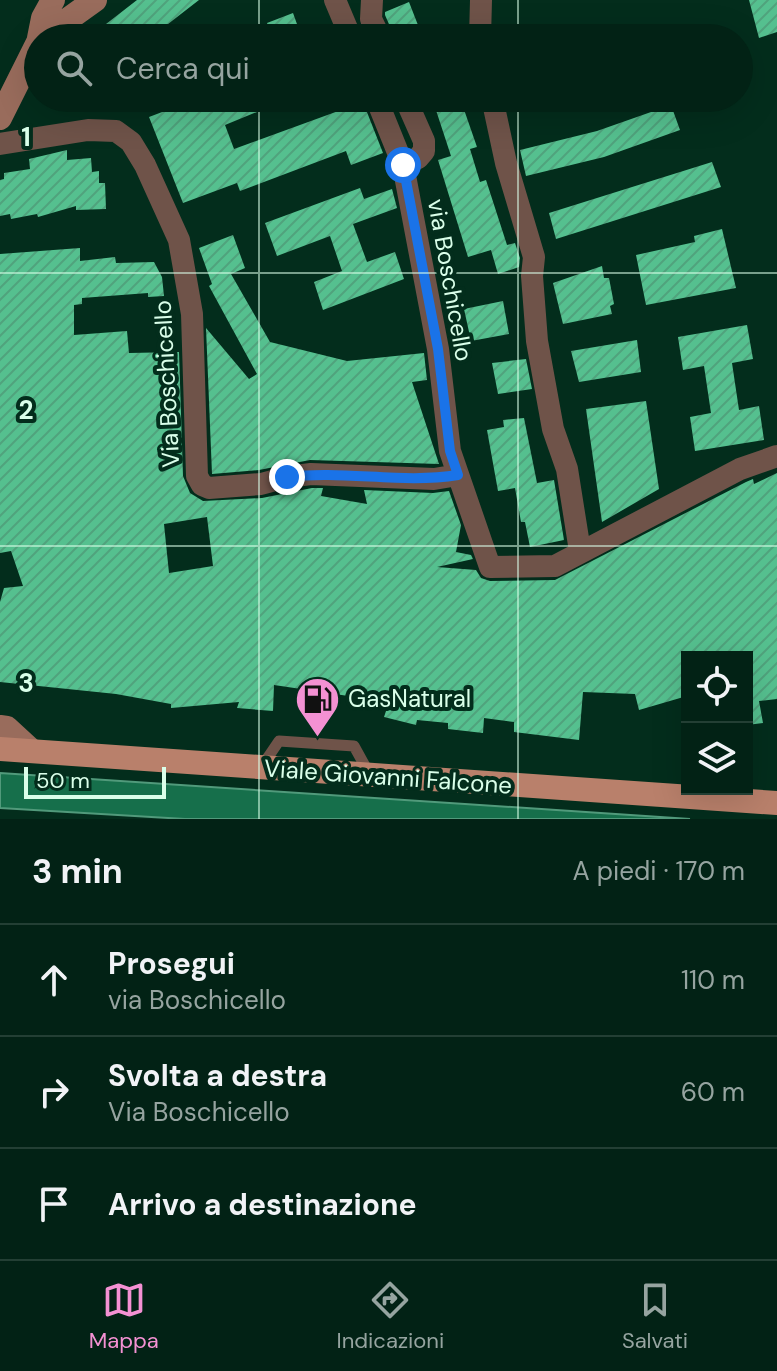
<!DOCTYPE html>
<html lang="it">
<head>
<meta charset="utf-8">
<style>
	body { margin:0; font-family:"DM Sans",sans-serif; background:#102f22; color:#f1f3f6 }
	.controls { position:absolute; right:24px; bottom:24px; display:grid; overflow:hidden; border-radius:0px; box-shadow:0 8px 32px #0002 }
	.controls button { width:72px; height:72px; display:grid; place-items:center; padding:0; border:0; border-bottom:2px solid #233f34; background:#022215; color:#f1f3f6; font:40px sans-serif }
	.scale { position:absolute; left:24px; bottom:20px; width:142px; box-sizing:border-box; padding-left:8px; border:4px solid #daffea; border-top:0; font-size:22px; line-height:28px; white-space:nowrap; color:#daffea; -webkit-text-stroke:6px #032d1c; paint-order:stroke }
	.stop { position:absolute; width:24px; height:24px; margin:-18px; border:6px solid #1a73e8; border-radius:50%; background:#fff }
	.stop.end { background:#1a73e8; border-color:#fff; box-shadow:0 2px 8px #0008 }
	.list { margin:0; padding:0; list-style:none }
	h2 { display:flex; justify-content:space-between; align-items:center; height:104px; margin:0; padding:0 32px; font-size:34px }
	h2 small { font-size:26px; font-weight:400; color:#96a4a0 }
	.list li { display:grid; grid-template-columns:52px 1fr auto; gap:24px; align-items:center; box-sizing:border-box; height:112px; padding:0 32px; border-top:2px solid #233f34 }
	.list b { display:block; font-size:30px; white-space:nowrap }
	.list p { margin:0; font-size:26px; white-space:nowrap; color:#96a4a0 }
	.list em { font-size:26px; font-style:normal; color:#96a4a0 }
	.icon { flex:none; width:44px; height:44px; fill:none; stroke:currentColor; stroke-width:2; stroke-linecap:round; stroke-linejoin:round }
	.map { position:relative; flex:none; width:777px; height:819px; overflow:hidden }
	.search { position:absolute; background:#022215; box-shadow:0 8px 32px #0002; left:24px; right:24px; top:24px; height:88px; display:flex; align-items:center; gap:20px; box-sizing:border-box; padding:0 28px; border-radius:44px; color:#96a4a0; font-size:30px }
	.sheet { height:440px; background:#022215 }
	nav { display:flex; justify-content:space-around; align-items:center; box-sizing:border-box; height:112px; border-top:2px solid #233f34; background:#022215; font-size:22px; color:#96a4a0 }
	nav a { display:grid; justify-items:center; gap:4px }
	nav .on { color:#f491d3 }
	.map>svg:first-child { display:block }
	.water { fill:#166f4b; stroke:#519a7b; stroke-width:2 }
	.building { fill:url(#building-hatch); fill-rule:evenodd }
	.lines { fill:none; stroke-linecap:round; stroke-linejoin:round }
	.lane { stroke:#6f5349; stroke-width:11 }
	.street { stroke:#6f5349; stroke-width:22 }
	.secondary { stroke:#996c5c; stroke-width:24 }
	.primary { stroke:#b9806b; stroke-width:24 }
	.route { stroke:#1a73e8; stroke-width:10 }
	.grid { fill:none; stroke:#daffea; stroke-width:2; stroke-opacity:0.55 }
	.labels { text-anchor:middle; stroke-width:8; stroke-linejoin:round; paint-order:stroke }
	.street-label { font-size:24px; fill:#daffea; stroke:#032d1c }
	.poi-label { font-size:24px; fill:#daffea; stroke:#032d1c; text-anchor:start }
	.grid-label { font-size:26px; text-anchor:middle; font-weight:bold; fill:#daffea; stroke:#032d1c; stroke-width:8; stroke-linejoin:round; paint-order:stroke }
</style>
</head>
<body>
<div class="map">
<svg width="777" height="819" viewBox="0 0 777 819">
	<defs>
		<pattern id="building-hatch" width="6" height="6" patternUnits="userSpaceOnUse" patternTransform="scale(2)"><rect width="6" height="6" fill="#55c08f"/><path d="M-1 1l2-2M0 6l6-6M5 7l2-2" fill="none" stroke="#50a37d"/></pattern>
	</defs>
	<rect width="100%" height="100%" fill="#032d1c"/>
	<!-- water -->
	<path class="water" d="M 0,773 L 690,819 L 185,819 L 0,808 Z"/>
	<!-- building -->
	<path class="building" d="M 137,0 L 199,0 L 150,38 L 88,38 Z
		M 749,0 L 777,0 L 777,32 L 759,38 Z
		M 409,2 L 423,38 L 395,38 L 385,15 L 385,12 Z
		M 293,13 L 302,38 L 273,38 L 267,23 Z
		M 199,98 L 291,98 L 225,125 L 234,149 L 363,102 L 383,153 L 351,165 L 346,151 L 240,191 L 237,183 L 183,203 L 149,117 Z
		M 432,98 L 460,98 L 477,147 L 470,149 L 480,182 L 486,180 L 507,245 L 515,243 L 520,258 L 519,267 L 498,274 L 491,250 L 468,257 L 438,160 L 451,156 Z
		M 671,105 L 680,130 L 604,157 L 526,176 L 520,150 L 597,131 Z
		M 67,150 L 67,160 L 91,158 L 92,172 L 99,171 L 99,183 L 105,183 L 106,209 L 76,210 L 76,206 L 38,217 L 37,214 L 11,219 L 10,214 L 0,216 L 0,180 L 4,179 L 4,173 L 30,169 L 29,159 Z
		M 712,162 L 721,187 L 556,239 L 549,213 Z
		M 360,188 L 364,199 L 392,189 L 397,208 L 353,224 L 367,262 L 395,252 L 404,279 L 323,310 L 314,282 L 342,271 L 330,236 L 277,256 L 265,223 Z
		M 722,229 L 736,288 L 646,305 L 636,255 L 695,242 L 694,236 Z
		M 233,235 L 245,268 L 231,274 L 270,342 L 347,361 L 424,353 L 427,380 L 412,382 L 439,464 L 310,460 L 259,470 L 212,474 L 206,328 L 249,379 L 257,374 L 209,286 L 212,284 L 199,248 Z
		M 80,248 L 80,261 L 115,257 L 116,263 L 154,262 L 162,277 L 164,296 L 148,297 L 148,293 L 82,298 L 82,304 L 74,305 L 74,335 L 127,331 L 129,353 L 179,352 L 183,476 L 190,493 L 203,501 L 262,498 L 312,488 L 323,488 L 321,496 L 367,504 L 364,490 L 433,493 L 449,491 L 461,525 L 456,552 L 471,555 L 473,559 L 437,567 L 476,570 L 481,578 L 490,581 L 555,580 L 746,482 L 753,479 L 754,484 L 777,473 L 777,699 L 759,701 L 763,723 L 747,725 L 747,657 L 687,657 L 687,696 L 639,710 L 635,694 L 583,692 L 579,740 L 514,732 L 514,722 L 484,718 L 483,733 L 448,729 L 448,723 L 417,720 L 416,725 L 384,717 L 389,702 L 274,685 L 273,711 L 237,708 L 239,702 L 171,708 L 171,704 L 116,694 L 0,682 L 0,602 L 4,588 L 23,586 L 11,551 L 0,553 L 0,254 ZM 207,517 L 213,566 L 169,573 L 164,524 Z
		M 602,266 L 604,278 L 609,278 L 614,304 L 610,306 L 612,314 L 563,324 L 553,283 Z
		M 503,301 L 509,334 L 471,341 L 464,309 Z
		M 747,325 L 753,359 L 732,363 L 739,410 L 759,406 L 764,440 L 695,451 L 690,417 L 711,413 L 704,366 L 683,370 L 678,337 Z
		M 637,340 L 641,372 L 579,382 L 571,351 Z
		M 526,359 L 532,389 L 498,394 L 492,363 Z
		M 646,401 L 659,489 L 602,522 L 586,409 Z
		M 524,418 L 537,483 L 554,480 L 564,540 L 530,547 L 525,522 L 521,522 L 515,488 L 498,491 L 487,430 L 504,427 L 503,420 Z"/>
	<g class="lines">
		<!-- lane -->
		<path class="lane" d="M 262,766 L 279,741 L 354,746 L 370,775"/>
		<!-- street -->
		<path class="street" d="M 335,0 L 351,38
			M 372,0 L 371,19 L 380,38
			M 480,38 L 481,0
			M 376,98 L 403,165 L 438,349 L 450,451 L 490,567 L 555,566 L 740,469 L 777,456
			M 492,98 L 506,163 L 534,257 L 532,276 L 537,341 L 553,429 L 567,469 L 580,551
			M 0,144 L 88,130 L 116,131 L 131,142 L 145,165 L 179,240 L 192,314 L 197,476 L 202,485 L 209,488 L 261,484 L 287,477 L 311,474 L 434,479 L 458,475
			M 403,165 L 418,158 L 424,151 L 424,141 L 405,98"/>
		<!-- secondary -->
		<path class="secondary" d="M 39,38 L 43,18 L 53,0
			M 42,38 L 95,0
			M 0,118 L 38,42
			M 0,727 L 7,728 L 32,751"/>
		<!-- primary -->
		<path class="primary" d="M 0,749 L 777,803"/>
	</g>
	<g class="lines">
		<!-- route -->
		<path class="route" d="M 287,477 C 344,470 402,484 458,475 L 450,451 L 438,349 L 403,165"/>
	</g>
	<!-- grid -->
	<path class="grid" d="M 259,0 L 259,38M 518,0 L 518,38M 259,98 L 259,819M 518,98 L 518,819M 0,273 L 777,273M 0,546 L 777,546"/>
	<!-- icons -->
	<defs>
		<symbol id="fuel-pin" viewBox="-11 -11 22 30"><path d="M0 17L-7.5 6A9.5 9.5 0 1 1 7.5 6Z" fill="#f491d3" stroke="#032d1c"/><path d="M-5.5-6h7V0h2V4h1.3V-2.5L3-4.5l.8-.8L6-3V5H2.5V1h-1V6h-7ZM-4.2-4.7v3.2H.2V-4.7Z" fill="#111"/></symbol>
	</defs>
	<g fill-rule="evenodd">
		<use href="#fuel-pin" x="292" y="674" width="51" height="69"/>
	</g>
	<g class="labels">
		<!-- street labels -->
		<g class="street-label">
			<text transform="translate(450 280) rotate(80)" y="8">via Boschicello</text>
			<text transform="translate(167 384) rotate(-93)" y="8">Via Boschicello</text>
			<text transform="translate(388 777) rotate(4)" y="8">Viale Giovanni Falcone</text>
		</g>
		<!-- poi labels -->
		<g class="poi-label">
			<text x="348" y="707">GasNatural</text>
		</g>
	</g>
	<g class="grid-label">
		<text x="26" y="146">1</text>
		<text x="26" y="419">2</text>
		<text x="26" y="692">3</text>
	</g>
</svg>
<div class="controls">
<button><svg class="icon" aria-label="locate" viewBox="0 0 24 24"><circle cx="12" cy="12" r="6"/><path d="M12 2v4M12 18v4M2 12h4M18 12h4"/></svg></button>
<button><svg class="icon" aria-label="layers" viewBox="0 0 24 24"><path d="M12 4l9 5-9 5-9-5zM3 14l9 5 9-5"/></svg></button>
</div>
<div class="scale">50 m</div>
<div class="stop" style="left:403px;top:165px"></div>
<div class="stop end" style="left:287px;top:477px"></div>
<div class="search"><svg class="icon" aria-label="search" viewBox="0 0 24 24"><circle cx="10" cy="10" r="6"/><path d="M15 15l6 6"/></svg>Cerca qui</div>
</div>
<section class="sheet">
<h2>3 min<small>A piedi · 170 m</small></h2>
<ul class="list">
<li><svg class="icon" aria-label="ahead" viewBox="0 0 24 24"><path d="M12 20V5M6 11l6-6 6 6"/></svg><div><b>Prosegui</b><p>via Boschicello</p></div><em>110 m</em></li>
<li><svg class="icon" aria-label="right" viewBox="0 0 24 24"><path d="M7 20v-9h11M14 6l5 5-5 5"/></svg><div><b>Svolta a destra</b><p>Via Boschicello</p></div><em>60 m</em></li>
<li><svg class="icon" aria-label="arrive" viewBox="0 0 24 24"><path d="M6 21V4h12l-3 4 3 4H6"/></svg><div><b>Arrivo a destinazione</b></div></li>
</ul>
</section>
<nav>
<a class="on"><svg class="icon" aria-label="map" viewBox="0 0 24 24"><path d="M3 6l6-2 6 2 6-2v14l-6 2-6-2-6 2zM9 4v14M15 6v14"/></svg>Mappa</a>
<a><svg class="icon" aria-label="directions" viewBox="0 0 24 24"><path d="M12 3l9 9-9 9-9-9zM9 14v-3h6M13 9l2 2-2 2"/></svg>Indicazioni</a>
<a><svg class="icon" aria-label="saved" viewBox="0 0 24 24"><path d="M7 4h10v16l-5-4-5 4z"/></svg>Salvati</a>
</nav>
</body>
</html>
